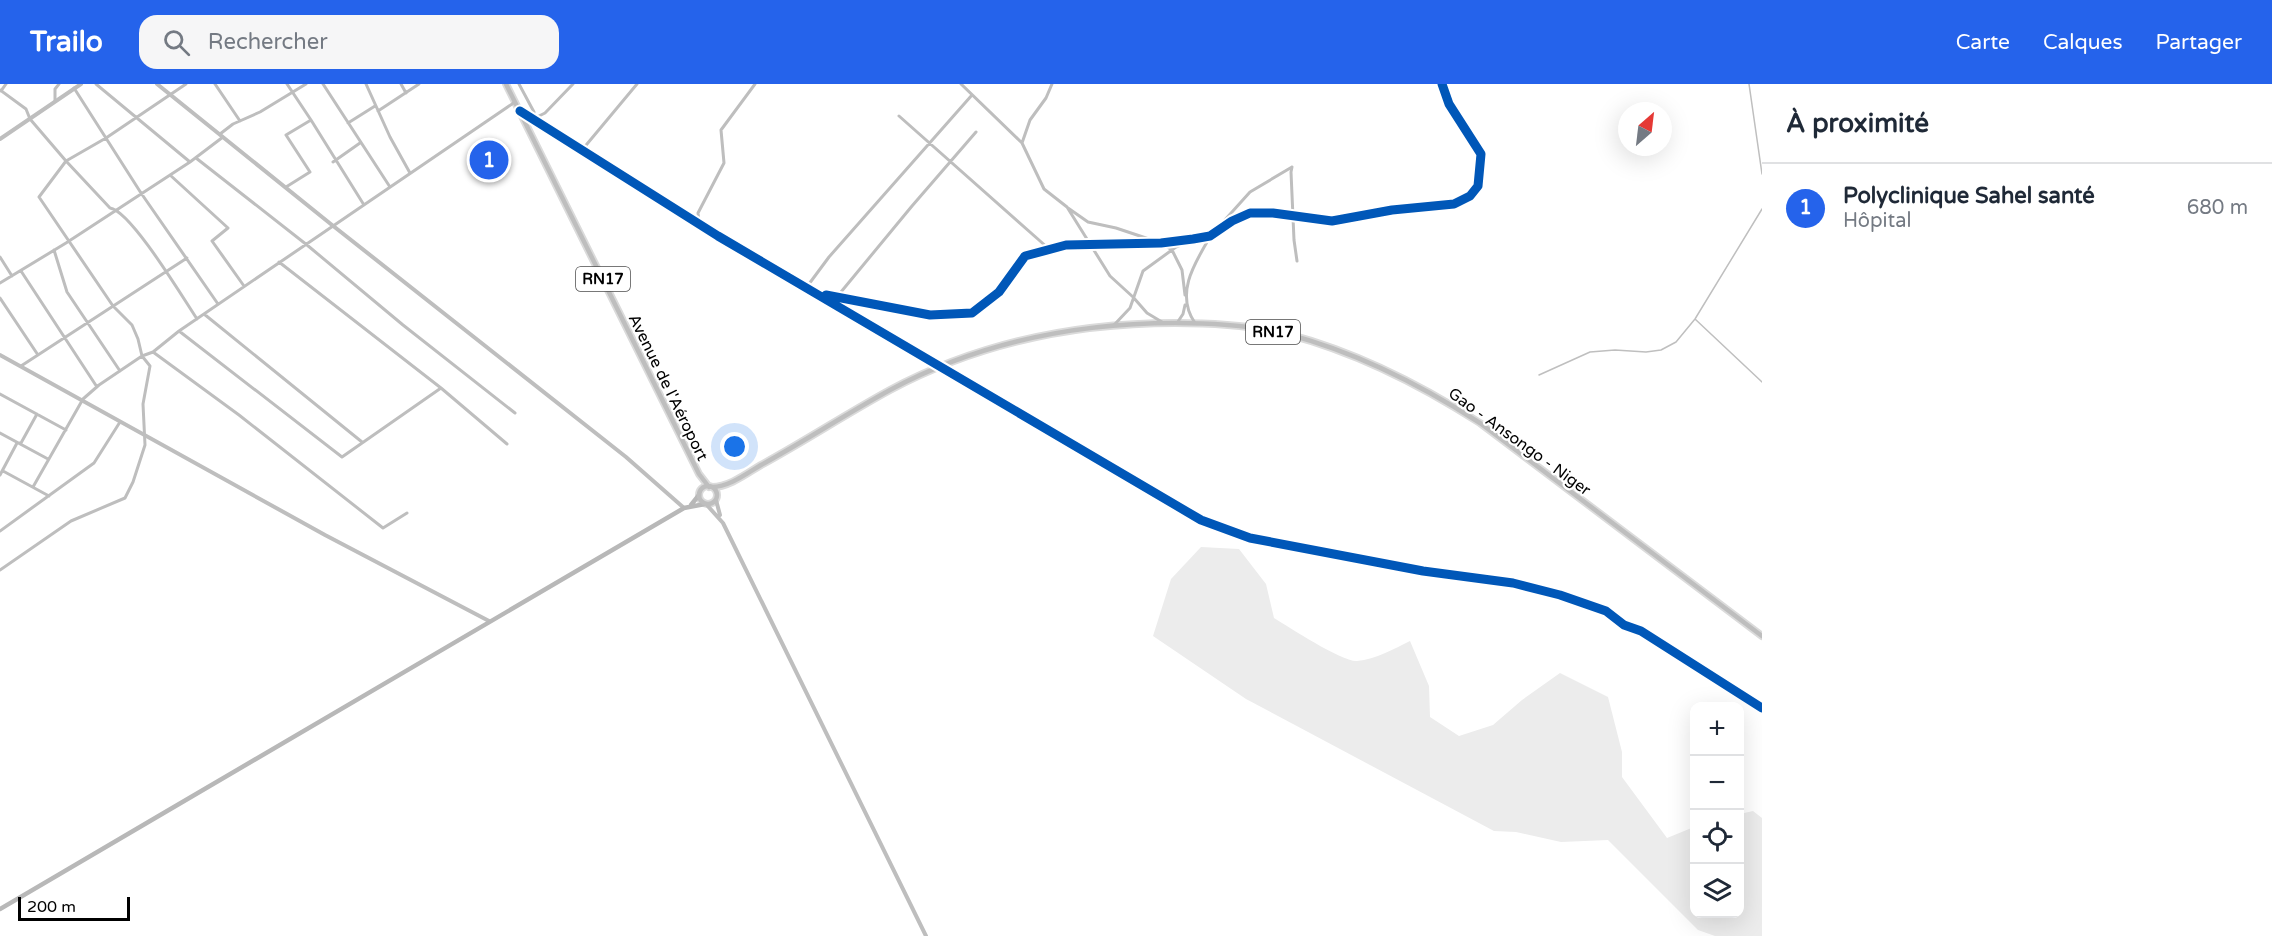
<!DOCTYPE html>
<html lang="fr">
<head>
<meta charset="utf-8">
<style>
	body { margin:0; font-family:"Varela Round",sans-serif; background:#f6f6f7; color:#1f2937 }
	.controls { position:absolute; right:18px; bottom:18px; display:grid; overflow:hidden; border-radius:12px; box-shadow:0 6px 24px #0002 }
	.controls button { width:54px; height:54px; display:grid; place-items:center; padding:0; border:0; border-bottom:2px solid #e0e1e3; background:#fff; color:#1f2937; font:30px sans-serif }
	.compass { position:absolute; left:1618px; top:18px; width:54px; height:54px; border-radius:50%; background:#fff; box-shadow:0 6px 24px #0002; rotate:28deg }
	.scale { position:absolute; left:18px; bottom:15px; width:112px; box-sizing:border-box; padding-left:6px; border:3px solid #000; border-top:0; font-size:16px; line-height:21px; white-space:nowrap; color:#000; -webkit-text-stroke:4px #fff; paint-order:stroke }
	.you { position:absolute; left:735px; top:363px; width:21px; height:21px; margin:-15px; border:4px solid #fff; border-radius:50%; background:#1a73e8; box-shadow:0 0 0 9px #1a73e833 }
	.badge { display:grid; place-items:center; width:39px; height:39px; border-radius:50%; background:#2563eb; color:#fff; font-size:20px; font-weight:700 }
	.pin { position:absolute; translate:-50% -50%; border:3px solid #fff; box-shadow:0 2px 6px #0006 }
	.list { margin:0; padding:0; list-style:none }
	h2 { display:flex; justify-content:space-between; align-items:center; height:78px; margin:0; padding:0 24px; font-size:26px }
	h2 small { font-size:20px; font-weight:400; color:#747a83 }
	.list li { display:grid; grid-template-columns:39px 1fr auto; gap:18px; align-items:center; box-sizing:border-box; height:90px; padding:0 24px; border-top:2px solid #e0e1e3 }
	.list b { display:block; font-size:22px; white-space:nowrap }
	.list p { margin:0; font-size:20px; white-space:nowrap; color:#747a83 }
	.list em { font-size:20px; font-style:normal; color:#747a83 }
	.icon { flex:none; width:33px; height:33px; fill:none; stroke:currentColor; stroke-width:2; stroke-linecap:round; stroke-linejoin:round }
	.map { position:relative; flex:none; width:1762px; height:852px; overflow:hidden }
	header { display:flex; align-items:center; gap:36px; box-sizing:border-box; height:84px; padding:0 30px; background:#2563eb; color:#fff }
	header strong { font-size:28px }
	nav { display:flex; gap:33px; margin-inline-start:auto; font-size:21px }
	.search { width:420px; height:54px; background:#f6f6f7; display:flex; align-items:center; gap:15px; box-sizing:border-box; padding:0 21px; border-radius:18px; color:#747a83; font-size:22px }
	main { display:flex }
	aside { flex:1; background:#fff }
	.map>svg:first-child { display:block }
	.green { fill:#ececec }
	.lines { fill:none; stroke-linecap:round; stroke-linejoin:round }
	.stream { stroke:#bfbfbf; stroke-width:1.5 }
	.primary-casing { stroke:#dbdbdb; stroke-width:8 }
	.minor { stroke:#bebebe; stroke-width:3 }
	.tertiary { stroke:#bebebe; stroke-width:4 }
	.secondary { stroke:#b8b8b8; stroke-width:4.5 }
	.primary { stroke:#bebebe; stroke-width:4.5 }
	.cycleway-casing { stroke:#fff; stroke-width:13 }
	.cycleway { stroke:#0057b8; stroke-width:9 }
	.labels { text-anchor:middle; stroke-width:4.5; stroke-linejoin:round; paint-order:stroke }
	.shield { fill:#fff; stroke:#4c4c4c; stroke-width:1.5 }
	.shield-label { font-size:15px; font-weight:bold; fill:#000 }
	.street-label { font-size:16px; fill:#000; stroke:#fff }
</style>
</head>
<body>
<header>
<strong>Trailo</strong>
<div class="search"><svg class="icon" aria-label="search" viewBox="0 0 24 24"><circle cx="10" cy="10" r="6"/><path d="M15 15l6 6"/></svg>Rechercher</div>
<nav><a>Carte</a><a>Calques</a><a>Partager</a></nav>
</header>
<main>
<div class="map">
<svg width="1762" height="852" viewBox="0 0 1762 852">
	<rect width="100%" height="100%" fill="#fff"/>
	<!-- green -->
	<path class="green" d="M 1201,463 L 1239,465 L 1266,500 L 1274,534 C 1289,543 1342,578 1357,577 C 1376,575 1394,565 1410,557 L 1429,602 L 1430,633 L 1459,652 L 1493,641 L 1522,616 L 1560,589 L 1608,613 L 1622,668 L 1622,693 L 1667,754 L 1694,743 L 1694,830 L 1740,830 L 1740,730 L 1753,727 L 1762,734 L 1762,852 L 1715,852 L 1698,846 L 1608,756 L 1561,758 L 1516,748 L 1494,747 L 1246,615 L 1153,552 L 1171,495 Z"/>
	<g class="lines">
		<!-- stream -->
		<path class="stream" d="M 1749,0 L 1762,90
			M 1695,235 L 1762,298
			M 1539,291 L 1590,268 L 1615,266 L 1646,268 L 1661,266 L 1676,258 L 1695,235 L 1762,125"/>
		<defs>
			<path id="primary" d="M 506,0 L 699,390 L 709,403
				M699 411a9 9 0 1 1 18 0a9 9 0 1 1-18 0Z
				M 712,403 C 729,403 746,390 761,381 C 805,357 846,330 890,306 C 978,259 1075,239 1175,239 C 1213,239 1250,241 1287,250 C 1356,268 1421,301 1480,339 L 1762,552"/>
		</defs>
		<!-- primary casing -->
		<use href="#primary" class="primary-casing"/>
		<!-- minor -->
		<path class="minor" d="M 96,0 L 190,78
			M 215,0 L 240,37
			M 323,0 L 390,103
			M 366,0 L 390,53 L 410,89
			M 401,0 L 406,9
			M 519,0 L 534,28 L 533,35
			M 961,0 L 1022,59
			M 1052,0 L 1046,14 L 1030,36 L 1022,59 L 1044,105 L 1067,123 L 1110,192 L 1133,213 L 1147,229 L 1162,238
			M 74,4 L 141,109 L 218,220
			M 0,6 L 26,25 L 30,35 L 66,77 L 110,124 C 131,127 183,214 197,235
			M 1,7 L 6,0
			M 55,17 L 55,5 L 59,0
			M 378,27 L 419,0
			M 521,28 L 718,152 L 1201,436 L 1250,454 L 1423,487 L 1513,499 L 1560,511 L 1606,527 L 1624,541 L 1641,547 L 1762,624
			M 899,32 L 1048,164
			M 533,35 L 545,29 L 573,0
			M 311,36 L 364,121
			M 348,39 L 375,22
			M 220,50 L 233,40 L 260,28 L 306,0
			M 582,66 L 637,0
			M 196,74 L 307,161 L 403,241 L 515,329
			M 333,78 L 360,59
			M 1292,83 L 1291,88 L 1294,156 L 1297,177
			M 170,91 L 228,144 L 212,157 L 244,202
			M 286,103 L 310,88 L 286,51 L 311,36 L 287,0
			M 1068,124 L 1088,138 L 1116,144 L 1161,159 L 1172,166 L 1182,186 L 1185,211
			M 699,139 L 698,129 L 724,79 L 721,46 L 755,0
			M 1214,148 L 1250,108 L 1292,83
			M 54,166 L 67,208 L 120,287
			M 0,173 L 12,192
			M 279,178 L 441,304 L 507,360
			M 21,187 L 97,303
			M 0,199 L 66,159 L 190,78 L 223,53
			M 806,204 L 829,173 L 972,11
			M 819,210 L 930,231 L 972,229 L 999,208 L 1025,172 L 1066,161 L 1161,159 L 1193,155 L 1210,152 L 1232,137 L 1250,129 L 1273,129 L 1332,137 L 1392,126 L 1454,120 L 1470,112 L 1478,102 L 1481,70 L 1449,20 L 1442,0
			M 0,214 L 38,271
			M 836,214 L 912,122 L 976,48
			M 204,230 L 362,358
			M 1177,239 L 1183,230 L 1185,221
			M 1195,239 C 1175,210 1194,180 1210,153
			M 1114,241 L 1130,224 L 1143,187 L 1176,163 L 1190,157
			M 179,247 L 342,373 L 441,304
			M 153,268 L 239,331 L 383,444 L 407,429
			M 21,282 L 187,174
			M 0,310 L 66,346
			M 0,349 L 48,375
			M 3,387 L 49,412
			M 0,391 L 17,359 L 21,359 L 37,330
			M 33,403 L 83,315 L 99,301 L 142,272 L 153,268 L 179,247 L 515,18
			M 0,447 L 94,379 L 120,338
			M 0,486 L 71,437 L 125,414 L 133,398 L 145,361 L 143,320 L 150,282 L 142,272 L 138,255 L 132,241 L 113,222 L 39,113 L 66,77 L 106,54 L 186,0"/>
		<!-- tertiary -->
		<path class="tertiary" d="M 157,0 L 332,141 L 626,373 L 684,424
			M 0,55 L 81,0
			M 0,271 L 325,451 L 489,537
			M 716,416 L 720,431
			M 706,420 L 723,439 L 926,852"/>
		<!-- secondary -->
		<path class="secondary" d="M 691,421 L 699,411
			M 0,825 C 228,691 457,558 684,424 L 705,420"/>
		<!-- primary -->
		<use href="#primary" class="primary"/>
		<defs>
			<path id="cycleway" d="M 520,27 L 718,152 L 1201,436 L 1250,454 L 1423,487 L 1513,499 L 1560,511 L 1606,527 L 1624,541 L 1641,547 L 1762,624
				M 826,211 L 930,231 L 972,229 L 999,208 L 1025,172 L 1066,161 L 1161,159 L 1193,155 L 1210,152 L 1232,137 L 1250,129 L 1273,129 L 1332,137 L 1392,126 L 1454,120 L 1470,112 L 1478,102 L 1481,70 L 1449,20 L 1442,0"/>
		</defs>
		<!-- cycleway casing -->
		<use href="#cycleway" class="cycleway-casing"/>
		<!-- cycleway -->
		<use href="#cycleway" class="cycleway"/>
	</g>
	<g class="labels">
		<!-- shield labels -->
		<g class="shield">
			<rect x="576" y="183" width="54" height="24" rx="4.5"/>
			<rect x="1246" y="236" width="54" height="24" rx="4.5"/>
		</g>
		<g class="shield-label">
			<text x="603" y="200">RN17</text>
			<text x="1273" y="253">RN17</text>
		</g>
		<!-- street labels -->
		<g class="street-label">
			<text transform="translate(669 303) rotate(64)" y="6">Avenue de l'Aéroport</text>
			<text transform="translate(1520 357) rotate(36)" y="6">Gao - Ansongo - Niger</text>
		</g>
	</g>
</svg>
<div class="controls">
<button>+</button>
<button>−</button>
<button><svg class="icon" aria-label="locate" viewBox="0 0 24 24"><circle cx="12" cy="12" r="6"/><path d="M12 2v4M12 18v4M2 12h4M18 12h4"/></svg></button>
<button><svg class="icon" aria-label="layers" viewBox="0 0 24 24"><path d="M12 4l9 5-9 5-9-5zM3 14l9 5 9-5"/></svg></button>
</div>
<svg class="compass" viewBox="-18 -18 36 36"><path d="M0-13l5 13h-10z" fill="#e53935"/><path d="M0 13l5-13h-10z" fill="#747a83"/></svg>
<div class="scale">200 m</div>
<div class="you"></div>
<div class="pin badge" style="left:489px;top:76px">1</div>
</div>
<aside>
<h2>À proximité<small></small></h2>
<ul class="list">
<li><span class="badge">1</span><div><b>Polyclinique Sahel santé</b><p>Hôpital</p></div><em>680 m</em></li>
</ul>
</aside>
</main>
</body>
</html>
